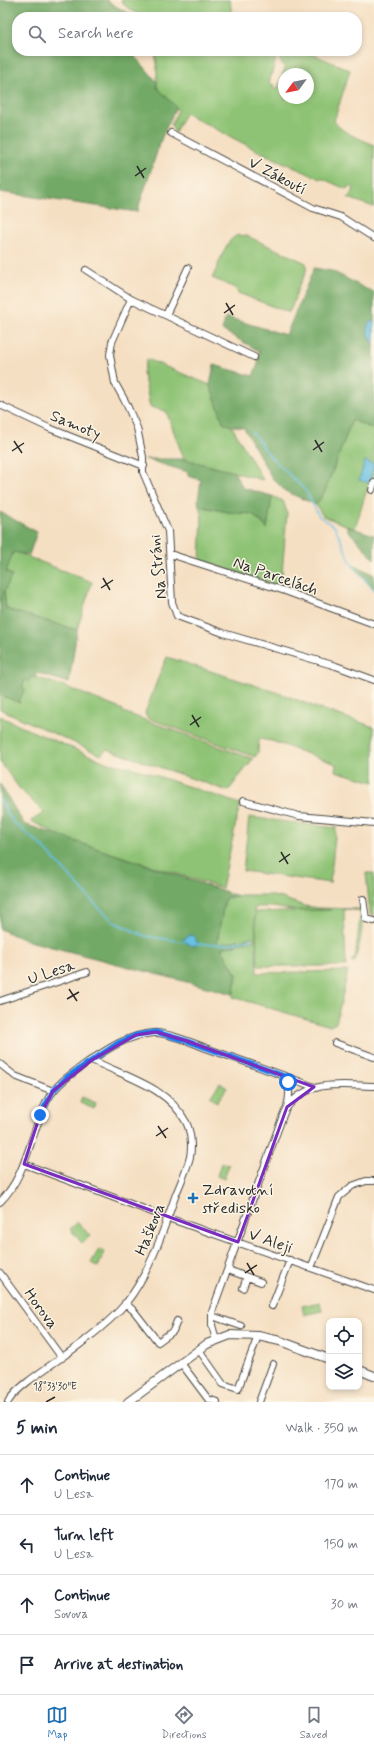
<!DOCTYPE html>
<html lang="en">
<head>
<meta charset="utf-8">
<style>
	body { margin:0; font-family:Mynerve,sans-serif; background:#f6f6f7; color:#1f2937 }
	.controls { position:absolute; right:12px; bottom:12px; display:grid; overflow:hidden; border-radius:8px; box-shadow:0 2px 6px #0003 }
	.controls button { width:36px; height:36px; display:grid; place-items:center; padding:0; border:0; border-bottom:1px solid #e0e1e3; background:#fff; color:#1f2937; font:20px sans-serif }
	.compass { position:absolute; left:278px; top:68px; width:36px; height:36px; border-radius:50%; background:#fff; box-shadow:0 2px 6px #0003; rotate:237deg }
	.stop { position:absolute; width:12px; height:12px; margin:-9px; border:3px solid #1a73e8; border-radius:50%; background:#fff }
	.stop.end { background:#1a73e8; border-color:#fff; box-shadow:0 1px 4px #0008 }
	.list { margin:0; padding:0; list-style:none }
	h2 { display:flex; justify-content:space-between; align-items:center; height:52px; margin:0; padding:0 16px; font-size:17px }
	h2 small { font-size:13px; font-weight:400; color:#747a83 }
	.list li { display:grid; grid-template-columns:26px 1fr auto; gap:12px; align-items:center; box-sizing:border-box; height:60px; padding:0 16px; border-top:1px solid #e0e1e3 }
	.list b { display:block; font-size:15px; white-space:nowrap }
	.list p { margin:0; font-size:13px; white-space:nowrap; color:#747a83 }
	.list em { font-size:13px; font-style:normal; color:#747a83 }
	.icon { flex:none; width:22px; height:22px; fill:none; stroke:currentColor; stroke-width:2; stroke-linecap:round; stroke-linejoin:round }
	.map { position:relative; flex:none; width:374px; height:1402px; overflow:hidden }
	.search { position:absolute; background:#fff; box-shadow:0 2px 6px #0003; left:12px; right:12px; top:12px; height:44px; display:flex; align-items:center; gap:10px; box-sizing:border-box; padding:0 14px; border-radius:16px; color:#747a83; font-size:15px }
	.sheet { height:292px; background:#fff }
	nav { display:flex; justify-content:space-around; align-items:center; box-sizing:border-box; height:56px; border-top:1px solid #e0e1e3; background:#fff; font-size:11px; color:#747a83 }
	nav a { display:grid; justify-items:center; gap:2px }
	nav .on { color:#1f6fb2 }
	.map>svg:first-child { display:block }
	.green { fill:#8ec375; stroke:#5c7750; fill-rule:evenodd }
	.forest { fill:#72a966; stroke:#4e6a48 }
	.water { fill:#67c1e5; stroke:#497688 }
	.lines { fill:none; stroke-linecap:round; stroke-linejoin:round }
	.stream { stroke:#67c1e5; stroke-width:1.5 }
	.minor-casing { stroke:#494642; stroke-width:8 }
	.tertiary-casing { stroke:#494642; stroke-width:10 }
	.minor { stroke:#fff; stroke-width:6 }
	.tertiary { stroke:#fff; stroke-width:8 }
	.route { stroke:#1a73e8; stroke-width:5 }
	.marked { fill:none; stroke:#7b2cbf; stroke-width:3; stroke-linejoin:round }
	.ticks { fill:none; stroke:#2b2b2b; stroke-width:1.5 }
	.poi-dot { fill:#1f6fb2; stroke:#fcf5e5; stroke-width:1.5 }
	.labels { text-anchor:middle; stroke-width:3; stroke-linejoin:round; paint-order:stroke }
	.street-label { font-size:16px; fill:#2b2b2b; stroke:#fcf5e5 }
	.poi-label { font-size:16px; fill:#2b2b2b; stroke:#fcf5e5; text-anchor:start }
	.ticks-label { font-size:10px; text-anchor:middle; fill:#2b2b2b; stroke:#fcf5e5; stroke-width:3; stroke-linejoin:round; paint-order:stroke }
</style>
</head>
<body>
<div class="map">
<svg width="374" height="1402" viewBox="0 0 374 1402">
	<rect width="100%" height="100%" fill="#fcf5e5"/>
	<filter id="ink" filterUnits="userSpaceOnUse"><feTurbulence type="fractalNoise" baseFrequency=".025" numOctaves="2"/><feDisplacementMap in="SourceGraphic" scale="8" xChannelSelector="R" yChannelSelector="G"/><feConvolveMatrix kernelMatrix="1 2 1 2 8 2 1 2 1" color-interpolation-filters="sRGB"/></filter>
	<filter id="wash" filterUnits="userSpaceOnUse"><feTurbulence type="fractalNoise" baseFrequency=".012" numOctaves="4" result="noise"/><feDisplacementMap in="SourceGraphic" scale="16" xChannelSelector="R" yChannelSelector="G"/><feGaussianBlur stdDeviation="0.9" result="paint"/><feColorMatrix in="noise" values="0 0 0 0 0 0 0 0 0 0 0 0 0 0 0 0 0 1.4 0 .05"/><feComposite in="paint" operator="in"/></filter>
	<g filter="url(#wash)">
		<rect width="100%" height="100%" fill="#f5dfc2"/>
		<!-- green -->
		<path class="green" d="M 121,0 L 230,0 L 232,17 L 142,17 L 124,5 Z
			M 154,51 L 263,51 L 276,59 L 269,83 L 274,85 L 273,88 L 277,90 L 285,68 L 274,51 L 305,51 L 350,70 L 334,121 C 342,134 360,138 374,145 L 374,207 L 348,198 L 354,189 L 351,186 L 346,189 L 321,178 L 320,179 L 256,150 L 185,113 L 175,133 L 171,125 L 178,110 L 157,87 L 157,63 ZM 284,74 L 308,74 L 308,98 L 284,98 Z
			M 239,235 L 247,236 L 306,263 C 309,275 299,280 297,291 C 295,297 293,306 289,312 L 287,312 L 238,293 L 235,288 L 212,278 C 219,267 225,237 239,235 Z
			M 147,359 L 210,385 L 224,424 L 231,425 L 263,480 L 184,459 L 166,411 L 150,407 L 143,372 Z
			M 352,420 L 374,429 L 374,477 L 370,490 L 367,489 L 355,529 L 323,516 L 316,505 L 325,491 Z
			M 272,496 L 283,501 L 287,512 L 281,587 L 200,561 L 202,516 L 199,506 L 228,512 L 252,514 L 267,528 Z
			M 13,551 L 92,582 L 77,630 L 9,610 L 6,608 L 4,592 L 12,575 L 6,572 Z
			M 167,657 L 285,695 L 315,707 L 374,727 L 374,782 L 335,771 L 336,764 L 272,741 L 259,739 L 258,752 L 255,757 L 147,718 L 145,713 L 160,673 Z
			M 31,676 L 64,686 L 123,710 L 123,712 L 253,759 L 228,791 L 107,749 L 101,755 L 0,709 L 0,695 L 20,702 L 18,701 L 25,689 L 22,688 L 25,680 Z
			M 0,716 L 22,727 L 108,763 L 131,767 L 240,804 L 222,888 L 114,854 L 74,843 L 31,821 L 44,813 L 19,788 L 0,762 Z
			M 249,817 L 336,828 L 330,883 L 243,871 Z
			M 366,873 L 374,873 L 374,915 L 370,914 Z
			M 241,895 L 269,895 L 282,898 L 304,906 L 320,908 L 361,909 C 365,927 359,945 355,962 L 351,961 L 355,957 L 361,911 L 344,909 L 346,966 L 258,966 L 255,914 L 257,973 L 348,971 L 336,1023 L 330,1026 L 233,997 L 237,975 L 221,948 L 254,940 L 253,937 L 220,944 L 217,942 L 225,898 ZM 258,907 L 273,907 L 292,910 L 331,910 L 254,912 L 254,909 Z
			M 220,1083 L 227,1088 L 217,1102 L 210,1097 Z
			M 82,1097 L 96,1103 L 94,1109 L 80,1103 Z
			M 221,1163 L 229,1165 L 224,1179 L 217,1176 Z
			M 78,1222 L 90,1236 L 82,1243 L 70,1229 Z
			M 99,1249 L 105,1252 L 98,1267 L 91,1263 Z
			M 320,1302 L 322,1311 L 304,1315 L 302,1306 Z"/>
		<!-- forest -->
		<path class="forest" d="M 0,0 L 108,0 L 107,1 L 135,17 L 17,17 L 17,51 L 136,51 L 136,57 L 157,82 L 157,87 L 176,107 L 162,137 L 137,212 L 0,192 Z
			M 314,268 L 332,271 L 374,293 L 374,322 L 371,340 L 374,343 L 374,429 L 352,420 L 325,491 L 316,505 L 285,491 L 272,478 L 244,428 L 224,424 L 210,385 L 214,365 L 253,376 L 258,364 L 259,351 L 222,330 L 226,317 L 286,335 Z
			M 145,459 L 184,459 L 234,472 L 243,488 L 272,496 L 267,529 L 262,522 L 252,514 L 228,512 L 199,506 L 198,500 L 201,480 L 188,476 L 188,472 Z
			M 0,512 L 37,532 L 29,555 L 13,552 L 6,572 L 12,575 L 4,592 L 6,608 L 9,610 L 77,630 L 69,683 L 37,673 L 35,678 L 31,677 L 28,682 L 25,680 L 22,687 L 25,689 L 19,701 L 20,703 L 0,695 Z
			M 347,526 L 374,535 L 374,559 L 347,529 Z
			M 356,565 L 374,575 L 374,590 L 353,567 Z
			M 0,784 L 24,824 L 227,892 L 226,894 L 232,894 L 239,896 L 225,898 L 217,942 L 220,944 L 247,938 L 246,942 L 221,948 L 237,975 L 233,994 L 25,940 L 0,929 Z"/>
		<!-- water -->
		<path class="water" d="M 373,321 L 374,322 L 374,343 C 369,338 366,330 369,323 Z
			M 365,461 L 374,464 L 369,483 L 359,480 Z
			M 189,935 L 194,936 L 198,944 L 192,946 L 183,940 Z"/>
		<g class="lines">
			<!-- stream -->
			<path class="stream" d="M 252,432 L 271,457 L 305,490 L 319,516 L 335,527 L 352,565 L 374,590
				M 0,800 L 13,822 L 43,847 L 93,902 L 114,922 L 145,936 L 185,942
				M 197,944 L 229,944 L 251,939"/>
		</g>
	</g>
	<g filter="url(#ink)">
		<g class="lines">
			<defs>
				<path id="minor" d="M 171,133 L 313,208 L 341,217 L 374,238
					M 86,270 L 131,299 L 254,357
					M 131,299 L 112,342 L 110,355 L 115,383 L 126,403 L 137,428 L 143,457 L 143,472 L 168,531 L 172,602 L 177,616 L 223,633 L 336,666 L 374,680
					M 166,315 L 188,268
					M 0,405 L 49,428 L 144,466
					M 372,490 L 374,483
					M 170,554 L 285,591 L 374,624
					M 243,801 L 299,816 L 374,823
					M 363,899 L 366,919 L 374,921
					M 0,1001 L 87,972
					M 335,1043 L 374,1057
					M 0,1064 L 15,1076 L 53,1091
					M 282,1075 C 291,1086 290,1094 287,1107
					M 24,1164 L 168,1218 L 374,1290
					M 0,1202 C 28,1174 30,1133 48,1099 C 57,1083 73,1073 88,1062 C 109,1048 128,1035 154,1033 C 165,1032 194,1043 206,1048 C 242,1061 278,1073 314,1087
					M 311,1268 L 339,1197 L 352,1186 L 366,1181 L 374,1181
					M 228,1270 L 261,1282
					M 0,1273 L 62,1358
					M 243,1288 L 247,1277
					M 125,1303 L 134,1311 L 158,1342 L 173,1331 L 177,1321
					M 272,1306 L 290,1260
					M 212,1316 L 241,1326
					M 216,1340 L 212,1325 L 212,1312 L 278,1129 C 281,1122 283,1112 288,1106 C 310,1079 343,1085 374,1086
					M 199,1350 L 223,1384 L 238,1389 L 258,1336
					M 181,1363 L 208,1399 L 217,1402
					M 8,1402 C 17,1384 70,1354 88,1338 C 101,1328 115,1316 126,1303 C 151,1271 163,1231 176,1194 C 181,1182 187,1169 190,1157 C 192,1146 191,1132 186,1122 C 167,1086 125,1077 92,1060
					M 259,1402 L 273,1364"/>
				<path id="tertiary" d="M 359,1370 L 374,1376
					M 128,1402 L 207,1344 L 230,1335 L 258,1336 L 280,1341 L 329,1359"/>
			</defs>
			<!-- minor casing -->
			<use href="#minor" class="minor-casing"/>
			<!-- tertiary casing -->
			<use href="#tertiary" class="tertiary-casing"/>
			<!-- minor -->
			<use href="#minor" class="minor"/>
			<!-- tertiary -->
			<use href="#tertiary" class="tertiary"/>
		</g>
	</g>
	<g class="lines" filter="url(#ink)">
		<!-- route -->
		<path class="route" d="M 40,1115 L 53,1091 L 68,1076 L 118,1043 L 136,1035 L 156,1032 L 187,1041 L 282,1075 L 288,1082"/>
	</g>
	<!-- marked area -->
	<path class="marked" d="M 156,1032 L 187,1041 L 314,1087 L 287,1107 L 238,1242 L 24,1164 L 40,1115 L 53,1091 L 92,1060 L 136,1035 Z"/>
	<!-- ticks -->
	<path class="ticks" d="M 137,166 L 144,178M 135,176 L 146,168M 226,303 L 233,315M 224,313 L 235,305M 315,440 L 322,452M 14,441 L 22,453M 313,450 L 324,442M 12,451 L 24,443M 103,578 L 110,590M 101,588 L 113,580M 192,715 L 199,727M 190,725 L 201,717M 281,852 L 288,864M 279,862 L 290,854M 69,989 L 77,1001M 67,999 L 79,992M 158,1126 L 166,1138M 156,1136 L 168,1128M 247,1263 L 254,1275M 245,1273 L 257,1265M 46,1402 L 55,1397"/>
	<!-- markers -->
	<path class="poi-dot" d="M191 1192h4v4h4v4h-4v4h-4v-4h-4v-4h4z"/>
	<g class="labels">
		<!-- street labels -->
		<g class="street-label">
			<text transform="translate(278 175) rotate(28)" y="6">V Zákoutí</text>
			<text transform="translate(76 424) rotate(23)" y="6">Samoty</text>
			<text transform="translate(157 567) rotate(-96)" y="6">Na Stráni</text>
			<text transform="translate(276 575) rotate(19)" y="6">Na Parcelách</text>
			<text transform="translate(51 971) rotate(-18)" y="6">U Lesa</text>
			<text transform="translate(149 1229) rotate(-68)" y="6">Haškova</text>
			<text transform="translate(271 1240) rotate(19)" y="6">V Aleji</text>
			<text transform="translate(42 1308) rotate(54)" y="6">Horova</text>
		</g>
		<!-- poi labels -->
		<g class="poi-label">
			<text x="202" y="1195">Zdravotní<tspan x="202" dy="18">středisko</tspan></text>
		</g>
	</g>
	<g class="ticks-label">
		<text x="55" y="1390">18°33'30"E</text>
	</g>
</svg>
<div class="controls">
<button><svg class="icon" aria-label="locate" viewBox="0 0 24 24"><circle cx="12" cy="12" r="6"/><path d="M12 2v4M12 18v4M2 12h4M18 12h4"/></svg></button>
<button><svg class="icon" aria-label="layers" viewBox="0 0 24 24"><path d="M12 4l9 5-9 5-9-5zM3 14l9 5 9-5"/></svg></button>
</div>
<svg class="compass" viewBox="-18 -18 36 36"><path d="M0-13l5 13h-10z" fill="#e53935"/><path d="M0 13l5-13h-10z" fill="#747a83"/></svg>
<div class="stop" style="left:288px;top:1082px"></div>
<div class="stop end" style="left:40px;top:1115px"></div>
<div class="search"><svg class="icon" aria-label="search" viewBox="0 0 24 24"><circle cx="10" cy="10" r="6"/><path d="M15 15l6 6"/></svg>Search here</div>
</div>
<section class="sheet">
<h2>5 min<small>Walk · 350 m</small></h2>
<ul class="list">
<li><svg class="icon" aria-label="ahead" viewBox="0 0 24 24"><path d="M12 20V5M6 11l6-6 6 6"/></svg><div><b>Continue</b><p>U Lesa</p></div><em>170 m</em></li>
<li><svg class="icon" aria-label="left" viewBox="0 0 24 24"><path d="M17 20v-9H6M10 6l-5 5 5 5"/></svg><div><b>Turn left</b><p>U Lesa</p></div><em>150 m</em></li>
<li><svg class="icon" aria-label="ahead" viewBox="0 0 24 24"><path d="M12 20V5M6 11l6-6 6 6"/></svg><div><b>Continue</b><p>Sovova</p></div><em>30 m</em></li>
<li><svg class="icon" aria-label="arrive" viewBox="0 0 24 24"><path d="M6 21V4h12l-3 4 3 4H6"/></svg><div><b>Arrive at destination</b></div></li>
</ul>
</section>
<nav>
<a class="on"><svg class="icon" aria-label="map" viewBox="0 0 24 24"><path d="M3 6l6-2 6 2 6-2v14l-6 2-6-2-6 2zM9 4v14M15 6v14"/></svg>Map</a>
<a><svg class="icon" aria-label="directions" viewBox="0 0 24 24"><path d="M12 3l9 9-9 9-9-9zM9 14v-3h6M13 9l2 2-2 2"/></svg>Directions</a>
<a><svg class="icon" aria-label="saved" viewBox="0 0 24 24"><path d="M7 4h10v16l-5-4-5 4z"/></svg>Saved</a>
</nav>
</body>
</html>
